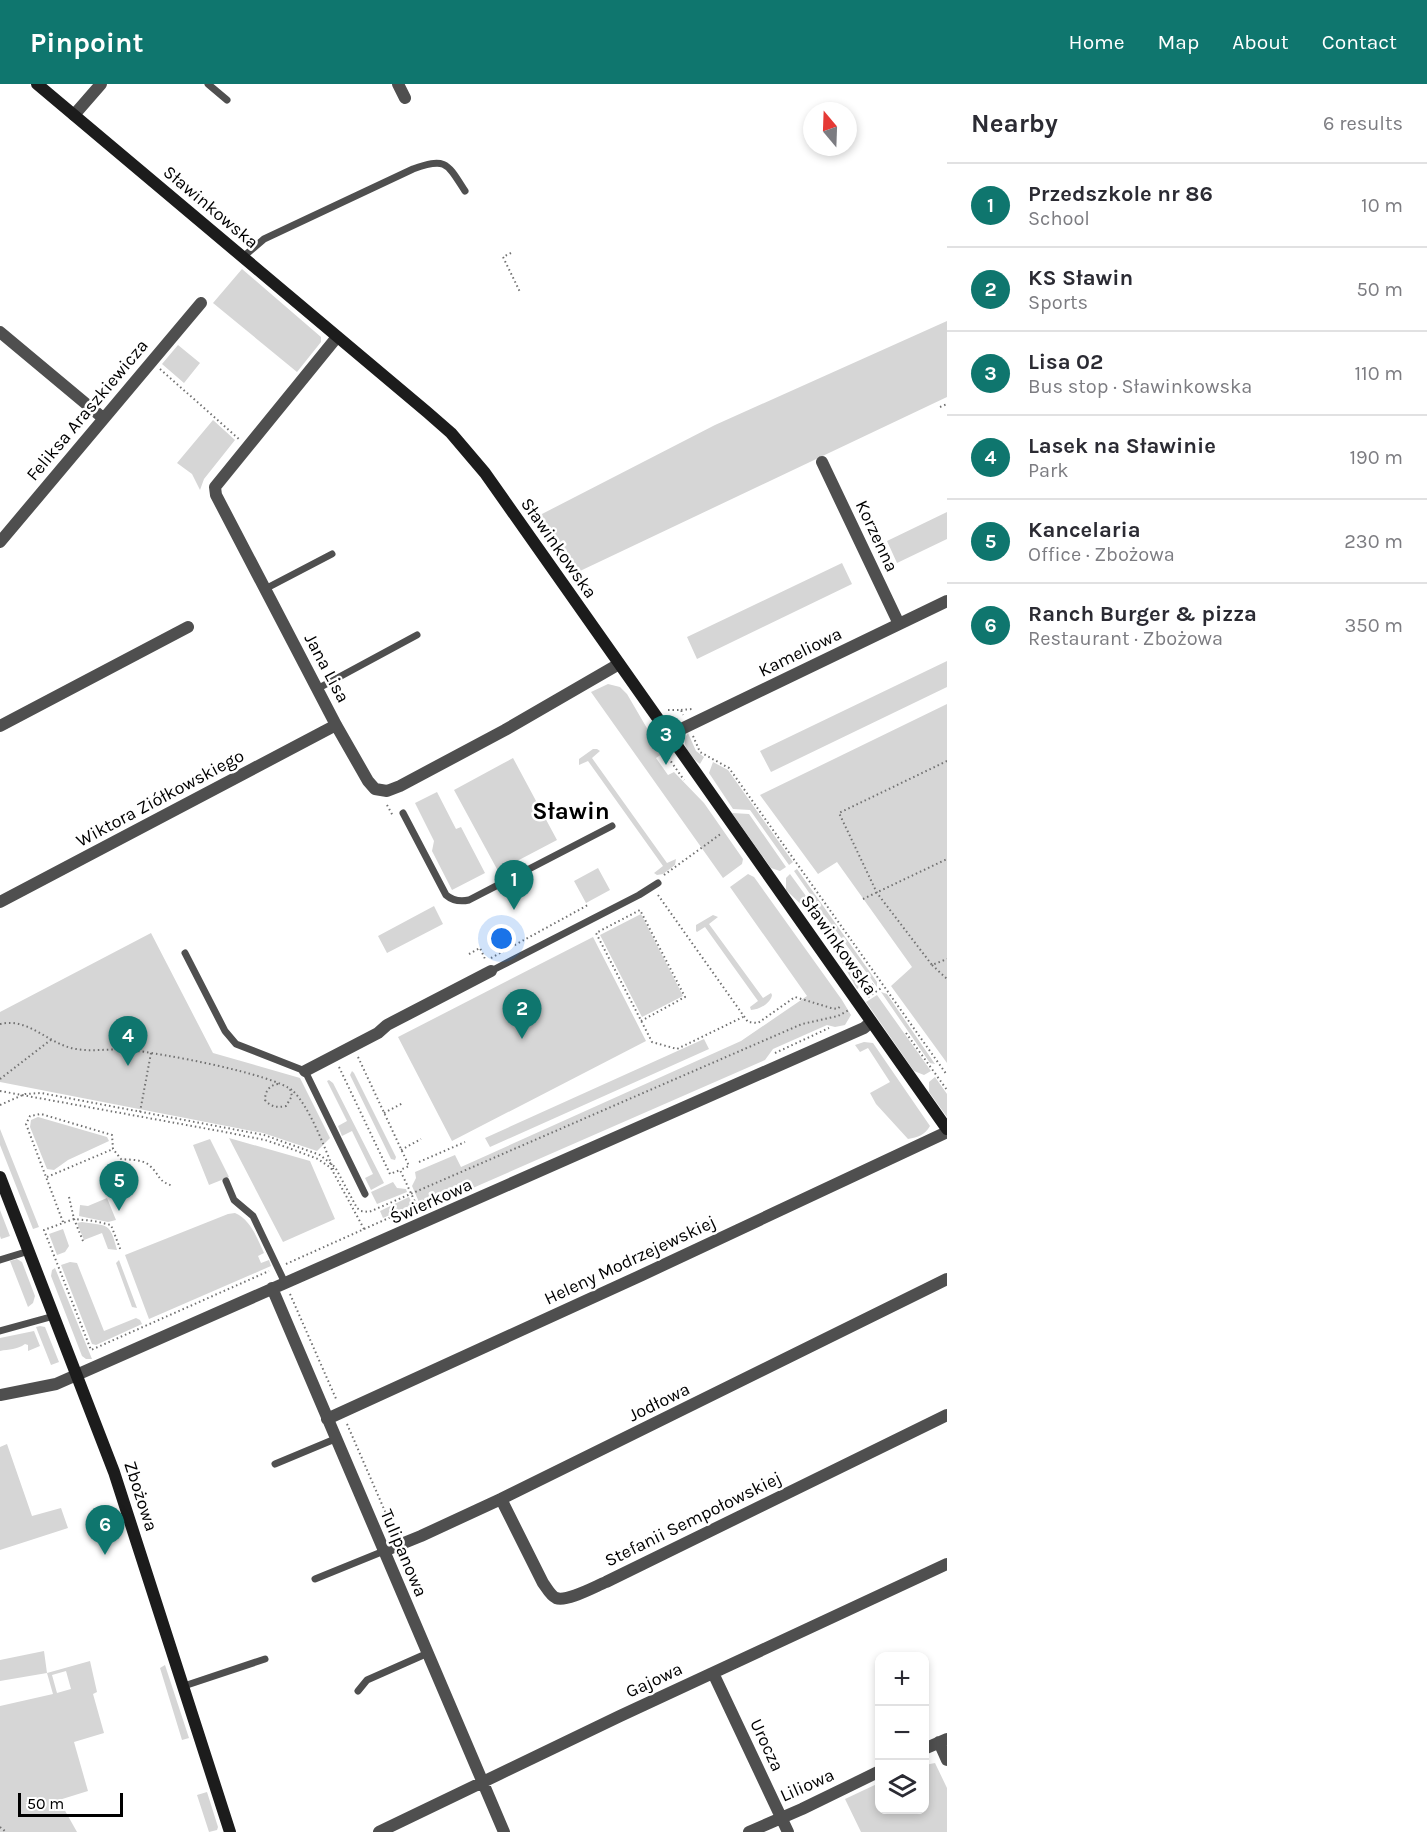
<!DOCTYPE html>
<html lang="en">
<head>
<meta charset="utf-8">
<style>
	body { margin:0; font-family:Karla,sans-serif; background:#f7f7f7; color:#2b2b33 }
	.controls { position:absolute; right:18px; bottom:18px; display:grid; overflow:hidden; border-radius:12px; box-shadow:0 3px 9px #0003 }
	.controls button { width:54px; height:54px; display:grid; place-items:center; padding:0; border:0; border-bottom:2px solid #e1e1e2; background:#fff; color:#2b2b33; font:30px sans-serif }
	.compass { position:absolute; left:803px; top:18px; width:54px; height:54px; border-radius:50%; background:#fff; box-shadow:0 3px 9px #0003; rotate:341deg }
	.scale { position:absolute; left:18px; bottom:15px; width:105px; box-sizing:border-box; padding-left:6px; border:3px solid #000; border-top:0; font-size:16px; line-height:21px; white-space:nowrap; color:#000; -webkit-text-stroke:4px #fff; paint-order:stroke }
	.you { position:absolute; left:502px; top:855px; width:21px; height:21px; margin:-15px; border:4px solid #fff; border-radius:50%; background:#1a73e8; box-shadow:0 0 0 9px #1a73e833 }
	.badge { display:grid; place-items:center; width:39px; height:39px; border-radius:50%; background:#0f766e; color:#fff; font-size:20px; font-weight:700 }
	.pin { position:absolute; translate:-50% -50px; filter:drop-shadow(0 2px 3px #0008) }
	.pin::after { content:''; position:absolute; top:32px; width:21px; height:18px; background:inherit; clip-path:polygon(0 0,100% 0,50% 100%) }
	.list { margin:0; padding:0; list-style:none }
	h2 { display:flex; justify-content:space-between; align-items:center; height:78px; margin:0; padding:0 24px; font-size:26px }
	h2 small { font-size:20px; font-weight:400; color:#7c7c81 }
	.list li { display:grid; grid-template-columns:39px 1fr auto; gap:18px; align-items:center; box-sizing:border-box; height:84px; padding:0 24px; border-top:2px solid #e1e1e2 }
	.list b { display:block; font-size:22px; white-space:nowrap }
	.list p { margin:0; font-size:20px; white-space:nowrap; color:#7c7c81 }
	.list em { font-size:20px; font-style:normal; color:#7c7c81 }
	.icon { flex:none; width:33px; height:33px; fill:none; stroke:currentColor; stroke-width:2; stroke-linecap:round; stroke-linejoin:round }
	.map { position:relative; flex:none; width:947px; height:1748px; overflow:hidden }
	header { display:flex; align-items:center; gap:36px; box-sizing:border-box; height:84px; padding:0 30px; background:#0f766e; color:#fff }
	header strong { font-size:28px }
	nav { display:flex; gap:33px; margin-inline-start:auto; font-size:21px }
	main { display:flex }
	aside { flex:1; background:#fff }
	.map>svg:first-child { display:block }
	.green { fill:#d6d6d6; fill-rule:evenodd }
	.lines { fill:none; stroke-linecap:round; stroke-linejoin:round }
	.path { stroke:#717171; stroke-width:2; stroke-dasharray:1.5 3; stroke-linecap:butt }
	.lane { stroke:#4f4f4f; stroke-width:7 }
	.street { stroke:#4f4f4f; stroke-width:12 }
	.secondary { stroke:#1c1c1c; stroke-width:12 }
	.labels { text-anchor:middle; stroke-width:5; stroke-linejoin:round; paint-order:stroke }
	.street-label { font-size:18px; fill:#000; stroke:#fff }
	.district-label { font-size:24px; font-weight:bold; fill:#000; stroke:#fff }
</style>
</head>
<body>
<header>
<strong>Pinpoint</strong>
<nav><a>Home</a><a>Map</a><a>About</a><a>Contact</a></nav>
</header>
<main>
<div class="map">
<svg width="947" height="1748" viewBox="0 0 947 1748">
	<rect width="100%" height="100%" fill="#fff"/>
	<!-- green -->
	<path class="green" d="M 242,185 L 321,253 L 321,258 L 297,288 L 213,219 Z
		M 947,237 L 947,313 L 580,487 L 540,431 L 715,341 Z
		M 178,261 L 200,279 L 184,299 L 162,280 Z
		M 213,336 L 235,356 L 204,395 L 200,406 L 192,390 L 177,379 Z
		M 947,428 L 947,455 L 897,479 L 887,457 Z
		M 842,479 L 852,500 L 697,575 L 687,553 Z
		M 947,577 L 947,603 L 771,688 L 760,667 Z
		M 608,600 L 620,603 L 627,610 L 662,670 L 656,674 L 668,691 L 674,688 L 704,719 L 743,775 L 742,780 L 723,794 L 591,608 Z
		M 947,620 L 947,979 L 891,902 L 912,883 L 837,778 L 818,790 L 760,711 Z
		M 688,649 L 696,667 L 704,673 L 700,680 C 691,673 679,660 688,649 Z
		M 593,665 L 597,665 L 600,667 L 592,674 L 667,779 L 676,775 L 675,781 L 663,790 L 657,791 L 654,789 L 663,782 L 588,677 L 579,681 L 579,675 Z
		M 513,674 L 557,756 L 498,787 L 454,706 Z
		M 713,678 L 728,686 L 793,778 L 789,781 L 750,726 L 733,725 L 709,689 Z
		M 437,708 L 456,745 L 461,743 L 485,789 L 452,806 L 432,767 L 434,757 L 415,719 Z
		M 732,729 L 749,730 L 786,783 L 780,787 L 771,784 Z
		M 598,784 L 610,806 L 586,819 L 574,797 Z
		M 797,785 L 877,898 L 877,903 L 826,833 L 820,836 L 815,828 L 810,810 L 794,787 Z
		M 748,790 L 754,793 L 842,916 L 851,931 L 845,941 L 835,943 L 827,941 L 773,965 L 765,976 L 443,1117 L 430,1114 L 419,1118 L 412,1102 L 416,1094 L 415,1088 L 455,1071 L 461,1083 L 741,957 L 807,912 L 730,803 Z
		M 790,790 L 806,812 L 811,830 L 786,806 L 786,794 Z
		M 434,822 L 443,840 L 387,869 L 378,852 Z
		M 641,830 L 683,912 L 642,933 L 600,851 Z
		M 713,831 L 718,833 L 709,840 L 763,914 L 771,909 L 772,911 C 771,919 759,926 751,926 L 750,923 L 758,917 L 705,843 L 697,848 L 696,847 L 696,841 Z
		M 151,849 L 213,969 L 300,994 L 330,1054 L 317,1067 L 263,1049 L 0,998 L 0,928 Z
		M 593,853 L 646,957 L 452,1057 L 398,953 Z
		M 836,855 L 866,896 L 865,900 L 857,905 L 830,857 Z
		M 881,908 L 887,910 L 935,980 L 930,979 Z
		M 877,911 L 931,987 L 924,991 L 914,987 L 866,918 Z
		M 704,955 L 709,965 L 490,1063 L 485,1054 Z
		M 864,958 L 873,959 L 930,1042 C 925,1051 918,1053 908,1055 L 876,1020 L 870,1009 L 890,998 L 868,964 L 860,968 L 855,961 Z
		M 352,987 L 354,989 L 396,1073 L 395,1076 L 391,1075 L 350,991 Z
		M 935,993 L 947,1010 L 947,1033 L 929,1008 L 929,998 Z
		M 329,996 L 333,999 L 384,1099 L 371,1106 L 365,1094 L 373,1090 L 352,1047 L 342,1052 L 338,1042 L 347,1037 L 327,997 Z
		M 38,1033 L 107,1053 L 109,1057 L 68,1076 L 54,1086 L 47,1085 L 30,1043 L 31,1036 Z
		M 0,1045 L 39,1143 L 33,1145 L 0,1061 Z
		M 229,1054 L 310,1077 L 335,1135 L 283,1158 Z
		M 210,1055 L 229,1093 L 209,1101 L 193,1061 Z
		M 393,1098 L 397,1104 L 406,1105 L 407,1108 L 377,1120 L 371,1108 Z
		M 409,1113 L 413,1121 L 383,1134 L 380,1127 Z
		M 107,1114 L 116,1136 L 108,1138 L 79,1132 L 80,1121 L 88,1122 Z
		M 0,1126 L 10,1152 L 1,1155 L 0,1152 Z
		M 235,1129 C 251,1136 257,1154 264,1169 L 258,1172 L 261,1179 L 269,1176 L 271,1182 L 149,1235 L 125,1171 L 228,1130 Z
		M 82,1138 C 108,1142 110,1138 117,1166 L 108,1165 L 102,1149 L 84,1156 L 77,1139 Z
		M 63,1145 L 69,1162 L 65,1168 L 57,1171 L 49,1150 Z
		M 17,1175 L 22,1178 L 35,1212 L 33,1219 L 28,1223 L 10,1177 Z
		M 119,1176 L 137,1224 L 132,1223 L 116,1179 Z
		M 70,1178 L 77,1179 L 104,1247 L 136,1234 L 140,1236 L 142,1240 L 96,1261 L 92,1260 L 61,1181 Z
		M 55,1184 L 92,1275 L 86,1275 L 82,1272 L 51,1192 L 52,1186 Z
		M 40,1242 L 45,1243 L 59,1278 L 51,1281 L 36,1243 Z
		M 34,1247 L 40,1262 L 28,1267 L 28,1261 L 25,1260 C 17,1266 9,1265 0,1267 L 0,1254 Z
		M 7,1360 L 32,1432 L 61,1424 L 68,1444 L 0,1466 L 0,1363 Z
		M 44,1567 L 47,1589 L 90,1577 L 97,1608 L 93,1610 L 104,1649 L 74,1658 L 88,1707 L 59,1716 L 77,1748 L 0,1748 L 0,1622 L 53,1610 L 47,1589 L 0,1597 L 0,1576 ZM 66,1587 L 71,1605 L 57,1609 L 52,1591 Z
		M 165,1581 L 189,1654 L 182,1656 L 160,1584 Z
		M 935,1679 L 947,1704 L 947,1748 L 861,1748 L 845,1715 L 879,1699 L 880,1726 L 924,1726 L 925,1681 Z
		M 207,1708 L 218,1743 L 217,1746 L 209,1748 L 197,1711 Z"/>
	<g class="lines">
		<!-- path -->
		<path class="path" d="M 511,169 L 503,173 L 520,208
			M 160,285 L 239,355
			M 940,323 L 947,320
			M 668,626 L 681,626 L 683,631
			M 681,626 L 692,625
			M 693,652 L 700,668 L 729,684 L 947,991
			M 658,659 L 684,696
			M 947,677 L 839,729 L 877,809 L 932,881 L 947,875
			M 387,721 L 393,732
			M 664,791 L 722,749
			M 658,811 L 748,938 L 758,939 L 795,913 L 831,924 L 837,925 L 842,921
			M 863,815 L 947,775
			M 469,870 L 480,864 L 485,875
			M 491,874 L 588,821
			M 932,881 L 947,895
			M 865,905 L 873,900
			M 868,913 L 883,903
			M 641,937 L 685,913 L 640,826 L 596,849 L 652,958 L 677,965 L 743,933
			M 0,940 C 29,933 49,961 76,965 C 94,968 112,964 130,966 C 160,969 274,990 293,1007 C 309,1022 326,1066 334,1087
			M 906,949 L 947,1006
			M 775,969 L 829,944
			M 358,973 L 409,1082 L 400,1086
			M 339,983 L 390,1090 L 400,1086 L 417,1122
			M 0,995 L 52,955
			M 278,1000 C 269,1001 265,1008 265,1016 C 271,1023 277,1024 286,1022 L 292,1012 L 290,1005
			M 0,1007 L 225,1048 L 265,1056 L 289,1064 L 318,1075 L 331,1084 L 364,1145
			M 0,1021 L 25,1010 L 41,1009 L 264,1051 L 309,1067 L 320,1071 L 335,1083 L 357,1124 L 361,1127 L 369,1128 L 802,940 L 838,932 L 849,926
			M 140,1028 L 151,969
			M 384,1029 L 403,1019
			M 401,1066 L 421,1055
			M 419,1078 L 465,1058
			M 47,1093 L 113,1065
			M 69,1113 L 74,1135 L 44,1146 L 91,1266 L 269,1187
			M 63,1138 L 26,1040 L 30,1032 L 41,1030 L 112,1051 L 113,1065 L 121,1075 C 130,1076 143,1075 150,1082 C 161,1092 157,1097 173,1102
			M 83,1157 L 74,1135 L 94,1137 L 111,1141 L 121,1167
			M 286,1180 L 429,1116 L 437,1118
			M 290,1210 L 337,1317
			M 347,1340 L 394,1448
			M 0,1743 L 6,1748"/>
		<!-- lane -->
		<path class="lane" d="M 208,0 L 227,16
			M 243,173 L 264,155 L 413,85 C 446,73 447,79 465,107
			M 265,505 L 332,470
			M 317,605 L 417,551
			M 403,729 L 446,811 C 453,817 460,818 469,816 L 612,742
			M 185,869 L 225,947 L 236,960 L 305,987 L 365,1110
			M 491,887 L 639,811 L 658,799
			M 226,1097 L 234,1116 L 253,1132 L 285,1199
			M 0,1176 L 29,1167
			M 0,1247 L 54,1232
			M 275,1380 L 335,1355
			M 315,1495 L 384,1467
			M 184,1602 L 265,1575
			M 358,1607 L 367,1596 L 428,1569"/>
		<!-- street -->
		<path class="street" d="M 398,0 L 405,14
			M 74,31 L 101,0
			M 0,248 L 103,334
			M 337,253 L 215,403 L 216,411 L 336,641 L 368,697 L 375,705 L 387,707 L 400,702 L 505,646 L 619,580
			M 822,378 L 899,540
			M 0,458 L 201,219
			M 0,642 L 188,543
			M 669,651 L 947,517
			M 0,818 L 336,641
			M 305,987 L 378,949 L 387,941 L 491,887
			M 272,1204 L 504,1748
			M 0,1311 L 56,1300 L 864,944 L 871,938
			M 327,1335 L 642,1191 L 947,1048
			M 501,1415 L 543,1499 C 547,1504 550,1511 556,1514 C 567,1518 594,1503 606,1498 L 947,1331
			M 384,1467 L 421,1452 L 501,1415 L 947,1195
			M 713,1589 L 788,1748
			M 939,1658 L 947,1676
			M 924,1665 L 947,1655
			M 379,1748 L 620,1632 L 947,1480
			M 749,1748 L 802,1725 L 880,1687"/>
		<!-- secondary -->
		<path class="secondary" d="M 37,0 L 427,328 L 451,349 L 485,389 L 947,1045
			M 0,1093 L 114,1388 L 230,1748"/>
	</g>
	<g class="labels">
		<!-- street labels -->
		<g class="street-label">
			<text transform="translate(211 123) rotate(40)" y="6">Sławinkowska</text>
			<text transform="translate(87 326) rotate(-50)" y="6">Feliksa Araszkiewicza</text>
			<text transform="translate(877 452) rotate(65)" y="6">Korzenna</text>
			<text transform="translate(559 464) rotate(55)" y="6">Sławinkowska</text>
			<text transform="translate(800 568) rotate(-26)" y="6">Kameliowa</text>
			<text transform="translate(327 584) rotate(62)" y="6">Jana Lisa</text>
			<text transform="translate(160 714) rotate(-28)" y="6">Wiktora Ziółkowskiego</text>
			<text transform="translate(839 861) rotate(55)" y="6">Sławinkowska</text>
			<text transform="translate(431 1117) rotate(-24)" y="6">Świerkowa</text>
			<text transform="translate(630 1176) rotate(-25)" y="6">Heleny Modrzejewskiej</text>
			<text transform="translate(659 1318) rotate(-26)" y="6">Jodłowa</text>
			<text transform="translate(141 1412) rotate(72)" y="6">Zbożowa</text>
			<text transform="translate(693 1435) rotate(-26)" y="6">Stefanii Sempołowskiej</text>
			<text transform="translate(404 1469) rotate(67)" y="6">Tulipanowa</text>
			<text transform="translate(654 1596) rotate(-25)" y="6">Gajowa</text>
			<text transform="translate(767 1661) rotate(65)" y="6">Urocza</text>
			<text transform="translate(807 1701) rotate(-24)" y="6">Liliowa</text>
		</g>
		<!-- district labels -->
		<g class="district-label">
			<text x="571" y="735">Sławin</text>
		</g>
	</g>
</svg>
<div class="controls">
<button>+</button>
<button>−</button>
<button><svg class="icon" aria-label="layers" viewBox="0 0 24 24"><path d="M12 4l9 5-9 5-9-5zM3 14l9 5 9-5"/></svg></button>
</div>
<svg class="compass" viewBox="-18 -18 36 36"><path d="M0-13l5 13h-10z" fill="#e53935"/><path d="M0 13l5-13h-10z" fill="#7c7c81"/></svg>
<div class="scale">50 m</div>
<div class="you"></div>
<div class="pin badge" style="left:514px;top:826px">1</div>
<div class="pin badge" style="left:522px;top:955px">2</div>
<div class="pin badge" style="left:666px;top:681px">3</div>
<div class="pin badge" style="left:128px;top:982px">4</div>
<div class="pin badge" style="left:119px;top:1127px">5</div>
<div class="pin badge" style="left:105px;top:1471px">6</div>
</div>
<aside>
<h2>Nearby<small>6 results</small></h2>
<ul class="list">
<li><span class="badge">1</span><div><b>Przedszkole nr 86</b><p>School</p></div><em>10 m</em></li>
<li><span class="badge">2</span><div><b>KS Sławin</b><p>Sports</p></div><em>50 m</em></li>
<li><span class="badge">3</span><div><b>Lisa 02</b><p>Bus stop · Sławinkowska</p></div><em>110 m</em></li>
<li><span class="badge">4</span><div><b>Lasek na Sławinie</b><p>Park</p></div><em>190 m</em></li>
<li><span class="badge">5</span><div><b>Kancelaria</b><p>Office · Zbożowa</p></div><em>230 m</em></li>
<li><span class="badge">6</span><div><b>Ranch Burger &amp; pizza</b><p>Restaurant · Zbożowa</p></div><em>350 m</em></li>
</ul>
</aside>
</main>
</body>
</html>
